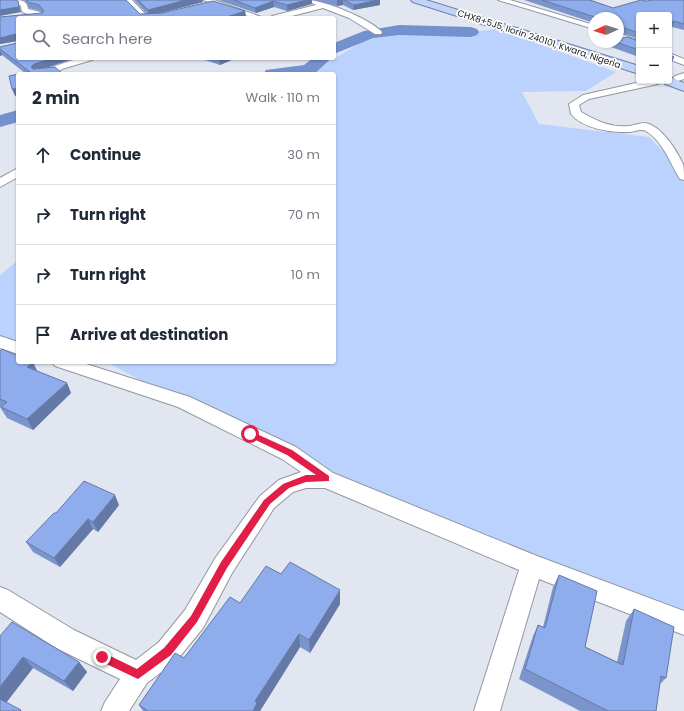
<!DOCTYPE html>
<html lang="en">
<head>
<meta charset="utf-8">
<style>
	body { margin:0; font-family:Poppins,sans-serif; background:#f2f2f3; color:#1f2937 }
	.controls { position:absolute; right:12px; top:12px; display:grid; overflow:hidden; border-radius:4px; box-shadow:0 1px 3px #0004 }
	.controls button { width:36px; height:36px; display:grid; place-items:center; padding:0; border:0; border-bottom:1px solid #e0e1e3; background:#fff; color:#1f2937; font:20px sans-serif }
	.compass { position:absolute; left:588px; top:12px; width:36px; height:36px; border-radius:50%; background:#fff; box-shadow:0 1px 3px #0004; rotate:267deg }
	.stop { position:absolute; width:12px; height:12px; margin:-9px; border:3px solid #e11d48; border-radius:50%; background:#fff }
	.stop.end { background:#e11d48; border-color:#fff; box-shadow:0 1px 4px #0008 }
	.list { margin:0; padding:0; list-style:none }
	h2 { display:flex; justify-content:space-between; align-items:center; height:52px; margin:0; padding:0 16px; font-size:17px }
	h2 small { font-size:13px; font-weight:400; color:#747a83 }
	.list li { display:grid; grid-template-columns:26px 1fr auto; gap:12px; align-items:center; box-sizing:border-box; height:60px; padding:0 16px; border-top:1px solid #e0e1e3 }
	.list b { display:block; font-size:15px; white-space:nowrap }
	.list em { font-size:13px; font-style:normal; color:#747a83 }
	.icon { flex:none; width:22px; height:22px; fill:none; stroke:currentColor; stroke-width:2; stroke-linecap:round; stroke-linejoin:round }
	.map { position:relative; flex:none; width:684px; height:711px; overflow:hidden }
	.search { position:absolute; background:#fff; box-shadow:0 1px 3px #0004; left:16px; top:16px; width:320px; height:44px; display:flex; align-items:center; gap:10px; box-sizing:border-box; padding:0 14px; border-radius:4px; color:#747a83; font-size:15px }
	.panel { position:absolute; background:#fff; box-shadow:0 1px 3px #0004; left:16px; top:72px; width:320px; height:292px; border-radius:4px }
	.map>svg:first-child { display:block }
	.green { fill:#bcd2fe }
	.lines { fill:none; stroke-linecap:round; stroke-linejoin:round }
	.river { fill:#7491cf; fill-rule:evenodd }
	.street-casing { stroke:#9297a0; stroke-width:2 }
	.primary-casing { stroke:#6c80aa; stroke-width:2 }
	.street { fill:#fff; fill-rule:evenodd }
	.primary { fill:#c1d3f9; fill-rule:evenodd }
	.wall { fill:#7b95cc }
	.shaded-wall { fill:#6479a6 }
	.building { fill:#8faded; stroke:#6479a6 }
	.route { fill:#e11d48 }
	.labels { text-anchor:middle; stroke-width:3.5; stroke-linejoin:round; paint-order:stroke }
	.far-street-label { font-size:9px; fill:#191b1e; stroke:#fff }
</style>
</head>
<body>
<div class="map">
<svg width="684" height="711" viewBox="0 0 684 711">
	<rect width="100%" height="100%" fill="#e1e6f0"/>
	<!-- green -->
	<path class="green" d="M 498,29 L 616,72 L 586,91 L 522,92 L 539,124 L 649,137 L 684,172 L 684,621 L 326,479 L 110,364 L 102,362 L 334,362 L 334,74 L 309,74 L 378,32 L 471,32 Z
		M 18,260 L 18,342 L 0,337 L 0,275 Z"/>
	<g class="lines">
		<!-- river -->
		<path class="river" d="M 399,25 L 471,27 L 477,29 L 479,32 L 477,35 L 471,37 L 399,35 L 373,38 L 334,54 L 334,43 L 364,31 Z
			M 313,58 L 332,58 L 314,74 L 263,74 L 266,70 L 304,65 Z
			M 18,110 L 18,122 L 0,127 L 0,115 Z"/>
		<defs>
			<path id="street" d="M 13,0 C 21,0 27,0 28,9 L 40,12 L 45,18 L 37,18 L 34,16 L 22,12 L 21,6 Z
				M 124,0 L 132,0 L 149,18 L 141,18 Z
				M 203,0 L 214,0 L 264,18 L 253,18 Z
				M 307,0 C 324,0 370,19 382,32 L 381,34 L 375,34 L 349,18 L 323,8 L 284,18 L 271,18 L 272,16 L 316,5 Z
				M 498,0 L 510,0 L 594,25 L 594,29 Z
				M 618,33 L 639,41 L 639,47 L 618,38 Z
				M 669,53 L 684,59 L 684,65 L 669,59 Z
				M 80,58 L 93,58 L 92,60 L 62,69 L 56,73 L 35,74 L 37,72 C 51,68 65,62 80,58 Z
				M 684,73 L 684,79 L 678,81 L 673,78 L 675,76 Z
				M 645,81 L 663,81 L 658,84 L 589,99 L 579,105 L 581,112 C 597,121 611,128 630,126 C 635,125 640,123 645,123 C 661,125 677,151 683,164 C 684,169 684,175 684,180 L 680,179 L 678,176 C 669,160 662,141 646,131 C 641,128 634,132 628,132 C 611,133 582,128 571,114 L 569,104 L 583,95 Z
				M 18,168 L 18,177 L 0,187 L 0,178 Z
				M 0,336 L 18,342 L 18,354 L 0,348 Z
				M 52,362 L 80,362 L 190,397 L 296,447 L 333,473 L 537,556 L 684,611 L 684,635 L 539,579 L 500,711 L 474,711 L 519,570 L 325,488 L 306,488 L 293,492 L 274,508 L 232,573 L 203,628 L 177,660 L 147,683 L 129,711 L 101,711 L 105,702 L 120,679 L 56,648 L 0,612 L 0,587 L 8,590 L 74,630 L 136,660 L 159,642 L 185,610 L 216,557 L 260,496 L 279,480 L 301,472 L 282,459 L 178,407 L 55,366 Z"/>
			<path id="primary" d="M 411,0 L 426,0 L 639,66 L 639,74 L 413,2 Z
				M 669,77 L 684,83 L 684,91 L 665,84 L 663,81 L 669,81 Z"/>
		</defs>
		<!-- street casing -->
		<use href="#street" class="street-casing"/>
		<!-- primary casing -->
		<use href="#primary" class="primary-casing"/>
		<!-- street -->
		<use href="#street" class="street"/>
		<!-- primary -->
		<use href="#primary" class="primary"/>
	</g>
	<!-- wall -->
	<path class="wall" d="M 24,0 L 126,0 L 140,14 L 147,14 L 134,0 L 202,0 L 203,2 L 159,13 L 245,11 L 246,17 L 18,18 L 18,58 L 75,58 L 46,68 L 25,73 L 2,55 L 0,56 L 0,47 L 17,43 L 17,41 L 0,44 L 0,17 L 42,13 L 40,11 L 29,8 L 27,3 Z
		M 218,0 L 312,0 L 312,4 L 287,11 L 274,7 L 256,13 Z
		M 313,0 L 380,0 L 380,5 L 353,10 L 343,5 L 337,6 Z
		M 524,0 L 590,0 L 613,8 L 646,1 L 684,0 L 684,30 L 672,27 L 639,15 L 639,39 L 618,32 L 622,35 L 621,38 L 639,41 L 639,57 L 611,47 L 612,42 L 618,42 L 618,18 L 594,18 L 594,23 Z
		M 590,24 L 594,24 L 594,32 L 589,30 Z
		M 669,54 L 674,57 L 669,68 Z
		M 199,58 L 236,58 L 220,65 Z
		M 0,351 L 33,362 L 37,371 L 67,383 L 71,393 L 33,430 L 7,418 L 0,407 Z
		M 119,505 L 98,532 L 93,529 L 60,567 L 33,552 L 26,542 Z
		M 281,574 L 340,604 L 310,653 L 300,647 L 260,711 L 143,711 L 139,705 L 184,658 L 240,603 Z
		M 559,575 L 585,647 L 617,662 L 626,621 L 634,609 L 666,678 L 660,684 L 656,711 L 580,711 L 519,679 L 533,636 L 538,625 L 543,627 L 553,587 Z
		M 0,636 L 79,662 L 87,672 L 73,691 L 33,668 L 0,711 Z"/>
	<!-- shaded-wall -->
	<path class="shaded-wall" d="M 186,0 L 202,0 L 203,2 L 149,16 L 148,10 Z
		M 306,0 L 312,0 L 312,4 L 287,11 L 287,5 Z
		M 337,0 L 343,0 L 343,5 L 337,6 Z
		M 378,0 L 380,0 L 380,5 L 353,10 L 354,5 Z
		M 18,1 L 21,12 L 0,16 L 0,10 Z
		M 273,1 L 274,7 L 256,13 L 255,8 Z
		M 245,11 L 246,17 L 243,18 L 224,18 Z
		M 674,21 L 672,27 L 669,29 L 669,24 Z
		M 16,34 L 18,41 L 0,44 L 0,38 Z
		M 0,50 L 2,55 L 0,56 Z
		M 53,58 L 75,58 L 36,71 L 31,67 L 34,64 Z
		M 219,58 L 236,58 L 220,65 Z
		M 18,88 L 18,95 L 15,96 L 12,89 Z
		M 33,362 L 38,373 L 27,367 Z
		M 67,383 L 71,393 L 33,430 L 27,419 Z
		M 115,495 L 119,505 L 98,532 L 93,522 Z
		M 88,519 L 93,529 L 60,567 L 54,558 Z
		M 340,590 L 340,604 L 310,653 L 309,640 Z
		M 299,634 L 300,647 L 260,711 L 253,711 L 255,701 Z
		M 23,657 L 33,668 L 4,705 L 0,702 L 0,687 Z
		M 79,662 L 87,672 L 73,691 L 64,681 Z"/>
	<!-- building -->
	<path class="building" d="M 0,0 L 16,0 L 18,1 L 19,7 L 0,10 Z
		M 27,0 L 126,0 L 140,14 L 162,13 L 213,1 L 245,11 L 224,18 L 18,18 L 18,58 L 53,58 L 34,64 L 31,67 L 33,69 L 55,67 L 63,74 L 19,74 L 30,72 L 0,49 L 0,47 L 17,43 L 17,36 L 16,34 L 0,38 L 0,17 L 42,13 L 44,11 L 39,5 L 27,2 Z
		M 138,0 L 186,0 L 148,10 Z
		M 234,0 L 307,0 L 287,5 L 273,1 L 255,8 Z
		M 344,0 L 378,0 L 354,5 Z
		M 542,0 L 590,0 L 613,8 L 641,0 L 646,1 L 653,0 L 684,0 L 684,24 L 674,21 L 669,24 L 669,15 L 639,15 L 639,33 L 619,26 L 618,32 L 622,35 L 618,33 L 618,18 L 598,18 Z
		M 627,37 L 639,41 L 639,50 L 616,42 L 618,42 L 618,39 Z
		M 669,54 L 674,57 L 671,62 L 669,61 Z
		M 18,74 L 18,88 L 12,89 L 9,76 Z
		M 2,349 L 18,356 L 18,362 L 33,362 L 27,367 L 67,383 L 27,419 L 1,407 L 7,402 L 0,399 L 0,351 Z
		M 84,481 L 115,495 L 93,522 L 88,519 L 54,558 L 26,542 L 54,513 L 56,513 Z
		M 290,562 L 340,590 L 309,640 L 299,634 L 255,701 L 257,703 L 253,711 L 148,711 L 139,705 L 175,653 L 184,658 L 230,597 L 240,603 L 266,566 L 281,574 Z
		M 559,575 L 597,591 L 585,647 L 623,665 L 634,609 L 674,627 L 666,678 L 661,676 L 656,711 L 608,711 L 525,669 L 538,625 L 545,628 Z
		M 12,622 L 79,662 L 64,681 L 23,657 L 0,687 L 0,636 Z
		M 0,699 L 21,710 L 20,711 L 0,711 Z"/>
	<!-- route -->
	<path class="route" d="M 250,431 L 292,450 L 329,476 L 329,481 L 306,482 L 289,488 L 270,504 L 227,568 L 197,622 L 171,655 L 138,679 L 98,660 L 97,657 L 98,653 L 102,652 L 137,669 L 164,648 L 191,616 L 221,562 L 264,500 L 283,484 L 306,475 L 316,475 L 287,455 L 247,436 L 246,434 Z"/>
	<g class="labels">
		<!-- far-street labels -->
		<g class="far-street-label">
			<text transform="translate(539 39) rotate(18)" y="3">CHX8+5J5, Ilorin 240101, Kwara, Nigeria</text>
		</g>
	</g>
</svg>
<div class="controls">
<button>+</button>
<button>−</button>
</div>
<svg class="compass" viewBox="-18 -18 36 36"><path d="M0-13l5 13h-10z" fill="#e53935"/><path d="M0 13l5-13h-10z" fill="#747a83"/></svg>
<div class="stop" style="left:250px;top:434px"></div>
<div class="stop end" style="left:102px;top:657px"></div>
<div class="search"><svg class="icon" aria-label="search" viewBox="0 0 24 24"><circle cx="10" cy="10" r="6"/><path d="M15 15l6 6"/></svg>Search here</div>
<section class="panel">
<h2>2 min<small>Walk · 110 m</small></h2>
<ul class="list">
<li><svg class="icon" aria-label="ahead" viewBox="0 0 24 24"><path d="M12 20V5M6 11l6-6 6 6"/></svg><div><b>Continue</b></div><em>30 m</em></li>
<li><svg class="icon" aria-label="right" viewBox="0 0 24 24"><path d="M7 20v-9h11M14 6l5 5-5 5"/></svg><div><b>Turn right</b></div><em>70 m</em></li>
<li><svg class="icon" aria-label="right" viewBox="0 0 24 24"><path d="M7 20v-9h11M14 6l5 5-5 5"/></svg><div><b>Turn right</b></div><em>10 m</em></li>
<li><svg class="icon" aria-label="arrive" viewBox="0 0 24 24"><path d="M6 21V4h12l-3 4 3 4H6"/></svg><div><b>Arrive at destination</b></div></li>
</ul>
</section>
</div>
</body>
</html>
